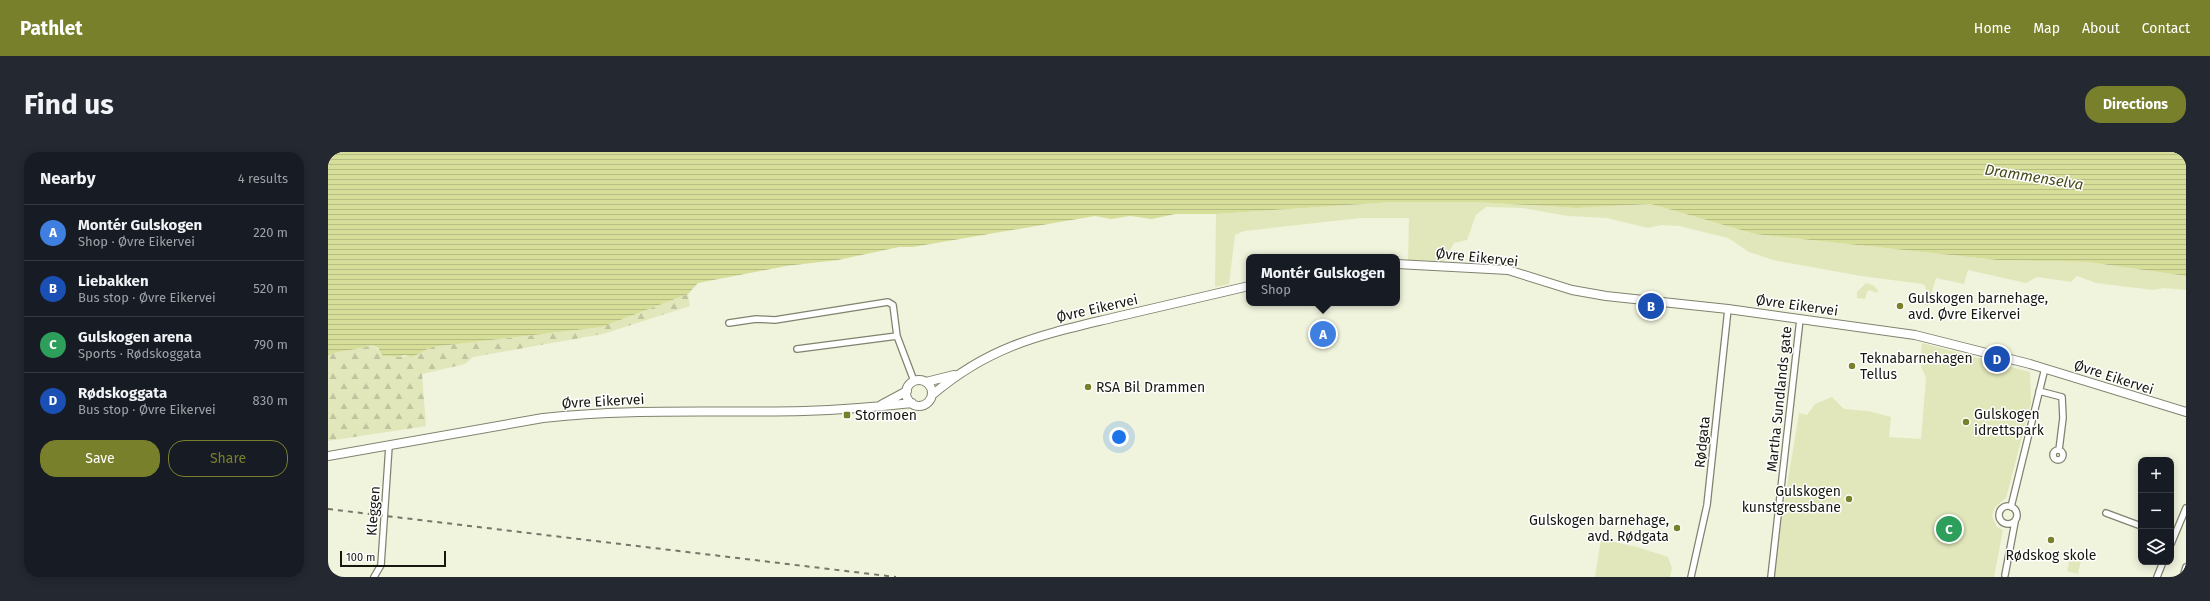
<!DOCTYPE html>
<html lang="en">
<head>
<meta charset="utf-8">
<style>
	body { margin:0; font-family:"Fira Sans",sans-serif; background:#242831; color:#f1f3f6 }
	.controls { position:absolute; right:12px; bottom:12px; display:grid; overflow:hidden; border-radius:8px; box-shadow:0 2px 10px #0003 }
	.controls button { width:36px; height:36px; display:grid; place-items:center; padding:0; border:0; border-bottom:1px solid #363941; background:#171b24; color:#f1f3f6; font:20px sans-serif }
	.scale { position:absolute; left:12px; bottom:10px; width:106px; box-sizing:border-box; padding-left:4px; border:2px solid #16170f; border-top:0; font-size:11px; line-height:14px; white-space:nowrap; color:#16170f; -webkit-text-stroke:3px #fff; paint-order:stroke }
	.you { position:absolute; left:791px; top:285px; width:14px; height:14px; margin:-10px; border:3px solid #fff; border-radius:50%; background:#1a73e8; box-shadow:0 0 0 6px #1a73e833 }
	.badge { display:grid; place-items:center; width:26px; height:26px; border-radius:50%; background:#79802b; color:#fff; font-size:13px; font-weight:700 }
	.pin { position:absolute; translate:-50% -50%; border:2px solid #fff; box-shadow:0 1px 4px #0006 }
	.popup { position:absolute; left:918px; top:102px; width:154px; height:52px; box-sizing:border-box; display:grid; place-content:center; border-radius:8px; background:#171b24; filter:drop-shadow(0 1px 3px #0005); font-size:13px; white-space:nowrap; color:#9ea1a6 }
	.popup b { font-size:15px; color:#f1f3f6 }
	.popup::after { content:''; position:absolute; left:50%; top:100%; margin-left:-8px; border:8px solid transparent; border-top-color:#171b24 }
	.list { margin:0; padding:0; list-style:none }
	h2 { display:flex; justify-content:space-between; align-items:center; height:52px; margin:0; padding:0 16px; font-size:17px }
	h2 small { font-size:13px; font-weight:400; color:#9ea1a6 }
	.list li { display:grid; grid-template-columns:26px 1fr auto; gap:12px; align-items:center; box-sizing:border-box; height:56px; padding:0 16px; border-top:1px solid #363941 }
	.list b { display:block; font-size:15px; white-space:nowrap }
	.list p { margin:0; font-size:13px; white-space:nowrap; color:#9ea1a6 }
	.list em { font-size:13px; font-style:normal; color:#9ea1a6 }
	.actions { display:flex; gap:8px; padding:12px 16px }
	.actions a { flex:1; padding:9px 0; border:1px solid #79802b; border-radius:16px; text-align:center; font-size:14px; color:#79802b }
	.actions .main { background:#79802b; color:#fff }
	.icon { flex:none; width:22px; height:22px; fill:none; stroke:currentColor; stroke-width:2; stroke-linecap:round; stroke-linejoin:round }
	.map { position:relative; flex:none; width:1858px; height:425px; overflow:hidden; border-radius:16px }
	header { display:flex; align-items:center; gap:24px; box-sizing:border-box; height:56px; padding:0 20px; background:#79802b; color:#fff }
	header strong { font-size:19px }
	nav { display:flex; gap:22px; margin-inline-start:auto; font-size:14px }
	.intro { display:flex; align-items:center; justify-content:space-between; box-sizing:border-box; height:96px; padding:0 24px }
	h1 { margin:0; font-size:28px }
	.button { padding:10px 18px; border-radius:16px; background:#79802b; color:#fff; font-size:14px; font-weight:700 }
	main { display:flex; gap:24px; padding:0 24px }
	aside { flex:1; background:#171b24; border-radius:16px; box-shadow:0 2px 10px #0003 }
	.map>svg:first-child { display:block }
	.forest { fill:url(#forest-firs) }
	.park { fill:#e1e7ba }
	.water { fill:url(#water-rules) }
	.lines { fill:none; stroke-linecap:round; stroke-linejoin:round }
	.minor-casing { stroke:#80826e; stroke-width:8 }
	.secondary-casing { stroke:#80826e; stroke-width:10 }
	.minor { stroke:#fff; stroke-width:5.5 }
	.secondary { stroke:#fff; stroke-width:8 }
	.rail { stroke:#757769; stroke-width:2; stroke-dasharray:5 5; stroke-linecap:butt }
	.poi-dot { fill:#79802b; stroke:#fff; stroke-width:1.5 }
	.labels { text-anchor:middle; stroke-width:3; stroke-linejoin:round; paint-order:stroke }
	.street-label { font-size:14px; fill:#16170f; stroke:#fff }
	.poi-label { font-size:14px; fill:#16170f; stroke:#fff; text-anchor:start }
	.water-label { font-size:15px; font-style:italic; fill:#474c1a; stroke:#fff }
</style>
</head>
<body>
<header>
<strong>Pathlet</strong>
<nav><a>Home</a><a>Map</a><a>About</a><a>Contact</a></nav>
</header>
<div class="intro"><h1>Find us</h1><a class="button">Directions</a></div>
<main>
<aside>
<h2>Nearby<small>4 results</small></h2>
<ul class="list">
<li><span class="badge" style="background:#3f7fe0">A</span><div><b>Montér Gulskogen</b><p>Shop · Øvre Eikervei</p></div><em>220 m</em></li>
<li><span class="badge" style="background:#1a4fb4">B</span><div><b>Liebakken</b><p>Bus stop · Øvre Eikervei</p></div><em>520 m</em></li>
<li><span class="badge" style="background:#2e9e5b">C</span><div><b>Gulskogen arena</b><p>Sports · Rødskoggata</p></div><em>790 m</em></li>
<li><span class="badge" style="background:#1a4fb4">D</span><div><b>Rødskoggata</b><p>Bus stop · Øvre Eikervei</p></div><em>830 m</em></li>
</ul>
<div class="actions"><a class="main">Save</a><a>Share</a></div>
</aside>
<div class="map">
<svg width="1858" height="425" viewBox="0 0 1858 425">
	<defs>
		<pattern id="forest-firs" width="22" height="20" patternUnits="userSpaceOnUse"><rect width="22" height="20" fill="#e1e7ba"/><path d="M5 1l3.5 6h-7zM16 11l3.5 6h-7z" fill="#c0c59f"/></pattern>
		<pattern id="water-rules" width="6" height="5" patternUnits="userSpaceOnUse"><rect width="6" height="5" fill="#d6de9a"/><path d="M0 2.5h6" fill="none" stroke="#b7be84"/></pattern>
	</defs>
	<rect width="100%" height="100%" fill="#f0f4dd"/>
	<!-- forest -->
	<path class="forest" d="M 360,142 L 362,154 L 275,182 L 145,205 L 137,212 L 94,222 L 98,274 L 0,289 L 0,203 C 15,198 30,198 44,193 L 60,205 C 77,205 89,204 104,195 L 274,175 Z"/>
	<!-- park -->
	<path class="park" d="M 1065,50 L 1148,50 L 1249,56 L 1323,52 L 1427,82 L 1669,108 L 1760,110 L 1858,124 L 1858,138 L 1836,136 L 1825,138 L 1768,131 L 1749,124 L 1743,130 L 1709,125 L 1698,131 L 1640,118 L 1636,132 L 1608,126 L 1600,154 L 1595,152 L 1598,135 L 1595,132 L 1533,124 L 1445,108 L 1421,100 L 1400,86 L 1351,74 L 1334,73 L 1320,76 L 1279,66 L 1240,64 L 1195,56 L 1158,55 L 1148,63 L 1139,88 L 1126,91 L 1116,109 L 1080,108 L 1081,66 L 1033,66 L 916,79 L 907,83 L 901,132 L 887,135 L 888,62 Z
		M 1538,131 L 1545,133 L 1550,138 L 1549,141 L 1541,138 L 1539,140 L 1537,147 L 1529,146 L 1529,140 Z
		M 1594,191 L 1702,220 L 1703,251 L 1678,346 L 1667,355 L 1664,364 L 1669,375 L 1675,378 L 1666,425 L 1444,425 L 1471,261 L 1479,263 L 1487,252 L 1504,245 L 1516,257 L 1540,259 L 1563,265 L 1561,285 L 1593,287 L 1598,226 L 1592,212 Z
		M 1273,387 L 1309,395 L 1340,405 L 1344,416 L 1342,425 L 1267,425 Z
		M 1743,401 L 1754,404 L 1750,422 L 1739,419 Z"/>
	<!-- water -->
	<path class="water" d="M 0,0 L 1858,0 L 1858,124 L 1760,110 L 1669,108 L 1427,82 L 1323,52 L 1249,56 L 1148,50 L 1065,50 L 888,62 L 847,62 L 824,67 L 802,64 L 783,67 L 767,64 L 585,95 L 571,95 L 510,108 L 458,114 L 370,131 L 360,142 L 274,175 L 104,195 L 84,205 L 77,203 L 70,205 L 55,204 L 50,196 L 44,193 C 30,198 15,198 0,203 Z"/>
	<g class="lines">
		<defs>
			<path id="minor" d="M 401,171 L 428,167 L 447,168 L 560,150 L 565,153 L 569,184
				M 469,197 L 569,184 L 586,229
				M 1711,239 L 1734,245 L 1735,266 L 1731,298
				M1725 303a5 5 0 1 1 10 0a5 5 0 1 1-10 0Z
				M1671 363a9 9 0 1 1 18 0a9 9 0 1 1-18 0Z
				M 1683,355 L 1717,216
				M 1778,361 L 1813,374
				M 1843,392 L 1858,356
				M 1677,423 L 1687,370
				M 46,425 L 53,413 L 61,294
				M 1363,425 L 1379,353 L 1400,157
				M 1443,425 L 1472,167
				M 1829,425 L 1835,410
				M 1855,425 L 1858,415"/>
			<path id="secondary" d="M 1069,112 L 1180,118 L 1244,138 L 1278,144 L 1400,157 L 1587,183 L 1702,212 L 1858,260
				M578 241a13 13 0 1 1 26 0a13 13 0 1 1-26 0Z
				M 598,230 L 626,223
				M 604,243 C 664,192 714,183 788,165 C 832,155 877,144 921,134
				M 553,253 L 579,239
				M 0,304 L 215,266 C 302,256 389,261 476,259 C 512,258 548,255 584,251"/>
		</defs>
		<!-- minor casing -->
		<use href="#minor" class="minor-casing"/>
		<!-- secondary casing -->
		<use href="#secondary" class="secondary-casing"/>
		<!-- minor -->
		<use href="#minor" class="minor"/>
		<!-- secondary -->
		<use href="#secondary" class="secondary"/>
		<!-- rail -->
		<path class="rail" d="M 0,357 L 568,425"/>
	</g>
	<!-- markers -->
	<g class="poi-dot">
		<circle cx="1572" cy="154" r="4"/>
		<circle cx="1524" cy="214" r="4"/>
		<circle cx="760" cy="235" r="4"/>
		<rect x="515" y="259" width="8" height="8" rx="2"/>
		<circle cx="1638" cy="270" r="4"/>
		<circle cx="1521" cy="347" r="4"/>
		<circle cx="1349" cy="376" r="4"/>
		<circle cx="1723" cy="388" r="4"/>
	</g>
	<g class="labels">
		<!-- street labels -->
		<g class="street-label">
			<text transform="translate(1149 105) rotate(6)" y="5">Øvre Eikervei</text>
			<text transform="translate(1469 153) rotate(8)" y="5">Øvre Eikervei</text>
			<text transform="translate(769 156) rotate(-13)" y="5">Øvre Eikervei</text>
			<text transform="translate(1786 225) rotate(18)" y="5">Øvre Eikervei</text>
			<text transform="translate(1451 247) rotate(-84)" y="5">Martha Sundlands gate</text>
			<text transform="translate(275 249) rotate(-3)" y="5">Øvre Eikervei</text>
			<text transform="translate(1374 290) rotate(-84)" y="5">Rødgata</text>
			<text transform="translate(45 359) rotate(-86)" y="5">Kleggen</text>
		</g>
		<!-- poi labels -->
		<g class="poi-label">
			<text x="1580" y="151">Gulskogen barnehage,<tspan x="1580" dy="16">avd. Øvre Eikervei</tspan></text>
			<text x="1532" y="211">Teknabarnehagen<tspan x="1532" dy="16">Tellus</tspan></text>
			<text x="768" y="240">RSA Bil Drammen</text>
			<text x="1646" y="267">Gulskogen<tspan x="1646" dy="16">idrettspark</tspan></text>
			<text x="527" y="268">Stormoen</text>
			<text x="1513" y="344" text-anchor="end">Gulskogen<tspan x="1513" dy="16">kunstgressbane</tspan></text>
			<text x="1341" y="373" text-anchor="end">Gulskogen barnehage,<tspan x="1341" dy="16">avd. Rødgata</tspan></text>
			<text x="1723" y="408" text-anchor="middle">Rødskog skole</text>
		</g>
		<!-- water labels -->
		<g class="water-label">
			<text transform="translate(1706 25) rotate(9)" y="5">Drammenselva</text>
		</g>
	</g>
</svg>
<div class="controls">
<button>+</button>
<button>−</button>
<button><svg class="icon" aria-label="layers" viewBox="0 0 24 24"><path d="M12 4l9 5-9 5-9-5zM3 14l9 5 9-5"/></svg></button>
</div>
<div class="scale">100 m</div>
<div class="you"></div>
<div class="pin badge" style="left:995px;top:182px;background:#3f7fe0">A</div>
<div class="popup"><b>Montér Gulskogen</b>Shop</div>
<div class="pin badge" style="left:1323px;top:154px;background:#1a4fb4">B</div>
<div class="pin badge" style="left:1621px;top:377px;background:#2e9e5b">C</div>
<div class="pin badge" style="left:1669px;top:207px;background:#1a4fb4">D</div>
</div>
</main>
</body>
</html>
